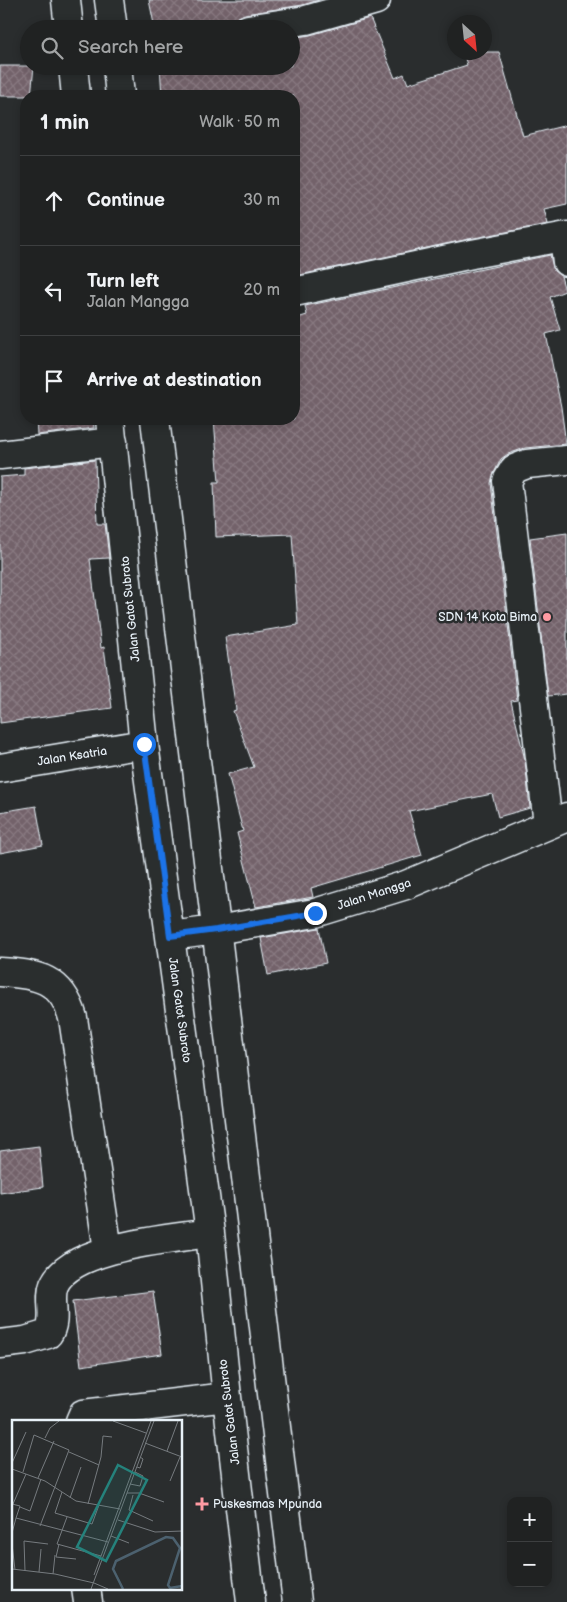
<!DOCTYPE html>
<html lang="en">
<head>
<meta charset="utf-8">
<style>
	body { margin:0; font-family:"Balsamiq Sans",sans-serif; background:#2d2f2f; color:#f1f3f6 }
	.controls { position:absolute; right:15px; bottom:15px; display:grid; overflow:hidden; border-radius:10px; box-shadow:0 2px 8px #0003 }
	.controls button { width:45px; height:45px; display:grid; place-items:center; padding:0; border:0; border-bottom:1px solid #3d3f40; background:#202222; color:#f1f3f6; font:25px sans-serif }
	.compass { position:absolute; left:447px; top:15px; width:45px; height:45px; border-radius:50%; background:#202222; box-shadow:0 2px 8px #0003; rotate:153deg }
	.stop { position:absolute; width:15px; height:15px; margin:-11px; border:4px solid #1a73e8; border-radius:50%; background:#fff }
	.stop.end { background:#1a73e8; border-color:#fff; box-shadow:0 1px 5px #0008 }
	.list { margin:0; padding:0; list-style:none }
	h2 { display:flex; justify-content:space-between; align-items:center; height:65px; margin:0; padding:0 20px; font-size:21px }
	h2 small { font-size:16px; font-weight:400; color:#a2a4a5 }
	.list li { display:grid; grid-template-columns:32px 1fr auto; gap:15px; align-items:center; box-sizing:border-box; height:90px; padding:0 20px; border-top:1px solid #3d3f40 }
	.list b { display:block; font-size:19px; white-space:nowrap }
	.list p { margin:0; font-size:16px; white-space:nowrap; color:#a2a4a5 }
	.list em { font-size:16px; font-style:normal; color:#a2a4a5 }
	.icon { flex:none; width:28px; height:28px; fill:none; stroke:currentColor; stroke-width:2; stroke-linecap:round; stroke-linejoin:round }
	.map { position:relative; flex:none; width:567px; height:1602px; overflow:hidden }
	.search { position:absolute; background:#202222; box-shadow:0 2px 8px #0003; left:20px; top:20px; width:280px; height:55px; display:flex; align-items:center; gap:12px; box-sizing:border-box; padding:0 18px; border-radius:28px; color:#a2a4a5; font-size:19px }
	.panel { position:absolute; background:#202222; box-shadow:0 2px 8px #0003; left:20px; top:90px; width:280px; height:335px; border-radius:20px }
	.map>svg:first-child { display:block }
	.building { fill:url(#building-cross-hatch); stroke:#e8f1f8 }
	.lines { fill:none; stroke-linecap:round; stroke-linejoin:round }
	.minor-casing { stroke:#e8f1f8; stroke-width:31 }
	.minor { stroke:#2a2d2e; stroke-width:28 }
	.route { stroke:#1a73e8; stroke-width:6 }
	.poi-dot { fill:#ff9aa2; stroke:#2a2d2e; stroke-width:2 }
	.labels { text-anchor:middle; stroke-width:5; stroke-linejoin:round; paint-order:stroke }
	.street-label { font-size:12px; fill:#e8f1f8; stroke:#2a2d2e }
	.poi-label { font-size:12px; fill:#e8f1f8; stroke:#2a2d2e; text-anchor:end }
	.inset-river { fill:none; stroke:#4c616f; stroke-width:2.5 }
	.inset-road { fill:none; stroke:#767b7f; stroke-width:1 }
	.view { fill:#25827c; fill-opacity:0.15; stroke:#25827c; stroke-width:2.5 }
	.inset-edge { fill:none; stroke:#e8f1f8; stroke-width:2.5 }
</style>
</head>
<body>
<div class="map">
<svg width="567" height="1602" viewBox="0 0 567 1602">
	<defs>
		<pattern id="building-cross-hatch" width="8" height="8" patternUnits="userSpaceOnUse" patternTransform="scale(1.25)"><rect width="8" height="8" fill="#73626a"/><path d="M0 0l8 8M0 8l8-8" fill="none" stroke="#877980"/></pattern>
	</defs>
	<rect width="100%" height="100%" fill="#2a2d2e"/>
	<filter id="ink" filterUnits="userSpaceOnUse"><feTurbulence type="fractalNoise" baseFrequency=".02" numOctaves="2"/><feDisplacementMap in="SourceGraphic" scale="10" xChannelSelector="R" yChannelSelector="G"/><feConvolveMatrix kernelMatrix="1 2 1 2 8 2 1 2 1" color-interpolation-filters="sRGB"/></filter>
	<g filter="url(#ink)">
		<!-- building -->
		<path class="building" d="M 149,0 L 319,0 L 303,5 L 245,14 L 238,17 L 234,23 L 233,29 L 155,29 Z
			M 370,18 L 395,78 L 404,74 L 408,84 L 467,65 L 463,52 L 499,52 L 523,136 L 567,125 L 567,204 L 544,209 L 548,224 L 469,239 L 300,275 L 294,236 L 294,96 L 162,96 L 160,66 L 291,66 L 291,38 L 310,35 Z
			M 0,66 L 34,66 L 31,96 L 0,96 Z
			M 550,255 L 554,271 L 561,276 L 565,291 L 550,297 L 560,330 L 546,334 L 561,407 L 566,444 L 525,448 L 508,454 L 501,459 L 494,473 L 491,483 L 517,700 L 511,701 L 525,760 L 530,808 L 498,817 L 492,794 L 409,811 L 422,855 L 311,888 L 313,897 L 256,907 L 237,833 L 243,831 L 228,774 L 254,767 L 233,711 L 236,710 L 225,637 L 298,625 L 292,534 L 216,537 L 214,482 L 219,482 L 214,419 L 294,419 L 294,319 L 307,315 L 305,306 Z
			M 36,419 L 93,419 L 94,428 L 37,435 Z
			M 95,460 L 97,524 L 105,524 L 109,558 L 90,559 L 101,648 L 104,647 L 112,708 L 0,723 L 0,477 L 24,475 L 24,468 Z
			M 567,533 L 567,694 L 548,696 L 530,538 Z
			M 36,806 L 43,845 L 0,853 L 0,812 Z
			M 319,928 L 326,963 L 268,975 L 261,938 Z
			M 39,1146 L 43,1187 L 0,1193 L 0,1151 Z
			M 153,1291 L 162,1354 L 81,1366 L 73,1301 Z"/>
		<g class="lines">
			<defs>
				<path id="minor" d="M 66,0 L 69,29
					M 109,0 L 113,29
					M 248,29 L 306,20 L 376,0
					M 73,66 L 76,96
					M 117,66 L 120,96
					M 564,237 L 567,262
					M 294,292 L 472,254 L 567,236
					M 110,419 L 144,744 L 210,1233 L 227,1397 L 251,1602
					M 155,419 L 297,1602
					M 0,455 L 113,442
					M 0,768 L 144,744
					M 548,824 L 507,481 L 514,469 L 527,464 L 567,460
					M 170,936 L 216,930 L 315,913 L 406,885 L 567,817
					M 0,972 C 37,974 62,978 73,1018 L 108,1250
					M 0,1344 L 25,1341 L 48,1334 C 58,1320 48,1300 54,1285 C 71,1246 171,1239 210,1233
					M 80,1421 L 83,1414 L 227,1397
					M 86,1588 L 88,1602"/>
			</defs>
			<!-- minor casing -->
			<use href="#minor" class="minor-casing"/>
			<!-- minor -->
			<use href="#minor" class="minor"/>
		</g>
	</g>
	<g class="lines" filter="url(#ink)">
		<!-- route -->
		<path class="route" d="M 144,744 L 170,936 L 216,930 L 315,913"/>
	</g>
	<!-- markers -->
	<g class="poi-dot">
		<circle cx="547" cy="617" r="5"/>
		<path d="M199.5 1496.5h5v5h5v5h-5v5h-5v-5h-5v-5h5z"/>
	</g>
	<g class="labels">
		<!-- street labels -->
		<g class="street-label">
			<text transform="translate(130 609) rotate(-96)" y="4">Jalan Gatot Subroto</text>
			<text transform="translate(72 756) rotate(-9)" y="4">Jalan Ksatria</text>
			<text transform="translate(374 894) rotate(-18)" y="4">Jalan Mangga</text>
			<text transform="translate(180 1010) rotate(82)" y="4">Jalan Gatot Subroto</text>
			<text transform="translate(229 1412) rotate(-97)" y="4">Jalan Gatot Subroto</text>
		</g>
		<!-- poi labels -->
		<g class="poi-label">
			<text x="537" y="621">SDN 14 Kota Bima</text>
			<text x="213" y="1508" text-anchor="start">Puskesmas Mpunda</text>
		</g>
	</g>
	<!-- overview -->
	<g transform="translate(12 1420)">
		<rect width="170" height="170" fill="#2a2d2e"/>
		<path class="inset-river" d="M 111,169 L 101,149 L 104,141 L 154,117 L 161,118 L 168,128 L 156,165 L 158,168 L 170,166"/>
		<path class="inset-road" d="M 101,1 L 134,13M 33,18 L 38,8 L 47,1M 133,23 L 170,37M 155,31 L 166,1M 57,32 L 87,45M 0,43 L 14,12M 125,47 L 128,48 L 131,39 L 128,37M 0,49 L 33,61 L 64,81 L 108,89M 11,52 L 22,15 L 57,30 L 28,106M 26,58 L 42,21M 158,61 L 168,37M 118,64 L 128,66 L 131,56 L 123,52M 50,72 L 43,93 L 80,104 L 87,85M 115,73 L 127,73 L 152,82M 121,75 L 117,90 L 141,101M 58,78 L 69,47M 0,84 L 8,86 L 4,98 L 96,122M 1,84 L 14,54M 76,84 L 89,37 L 91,16 L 100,17M 8,87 L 18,91 L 29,59M 55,97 L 45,124 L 89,136M 106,100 L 143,112 L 170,111M 0,113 L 4,98M 99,116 L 117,123M 0,124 L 3,150M 47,124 L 44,137 L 64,139M 0,149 L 43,154 L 82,163 L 96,169M 13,151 L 12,121 L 36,124M 27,152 L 29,129M 41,154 L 43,135M 82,155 L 139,1M 79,169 L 142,1"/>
		<path class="view" d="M 106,45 L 135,60 L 94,141 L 65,127 Z"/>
		<rect width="170" height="170" class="inset-edge"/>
	</g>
</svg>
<div class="controls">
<button>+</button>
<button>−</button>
</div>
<svg class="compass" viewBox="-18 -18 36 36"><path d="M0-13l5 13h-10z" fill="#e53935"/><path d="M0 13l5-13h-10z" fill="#a2a4a5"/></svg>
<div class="stop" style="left:144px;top:744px"></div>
<div class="stop end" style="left:315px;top:913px"></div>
<div class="search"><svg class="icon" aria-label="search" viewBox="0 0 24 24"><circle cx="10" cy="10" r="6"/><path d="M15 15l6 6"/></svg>Search here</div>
<section class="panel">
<h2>1 min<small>Walk · 50 m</small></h2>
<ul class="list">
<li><svg class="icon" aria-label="ahead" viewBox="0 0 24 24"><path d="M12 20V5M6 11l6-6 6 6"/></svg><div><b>Continue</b></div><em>30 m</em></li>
<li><svg class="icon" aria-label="left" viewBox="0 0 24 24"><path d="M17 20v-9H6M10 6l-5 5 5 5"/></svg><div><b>Turn left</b><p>Jalan Mangga</p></div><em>20 m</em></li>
<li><svg class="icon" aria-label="arrive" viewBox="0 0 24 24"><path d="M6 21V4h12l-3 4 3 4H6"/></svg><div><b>Arrive at destination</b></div></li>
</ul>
</section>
</div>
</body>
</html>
